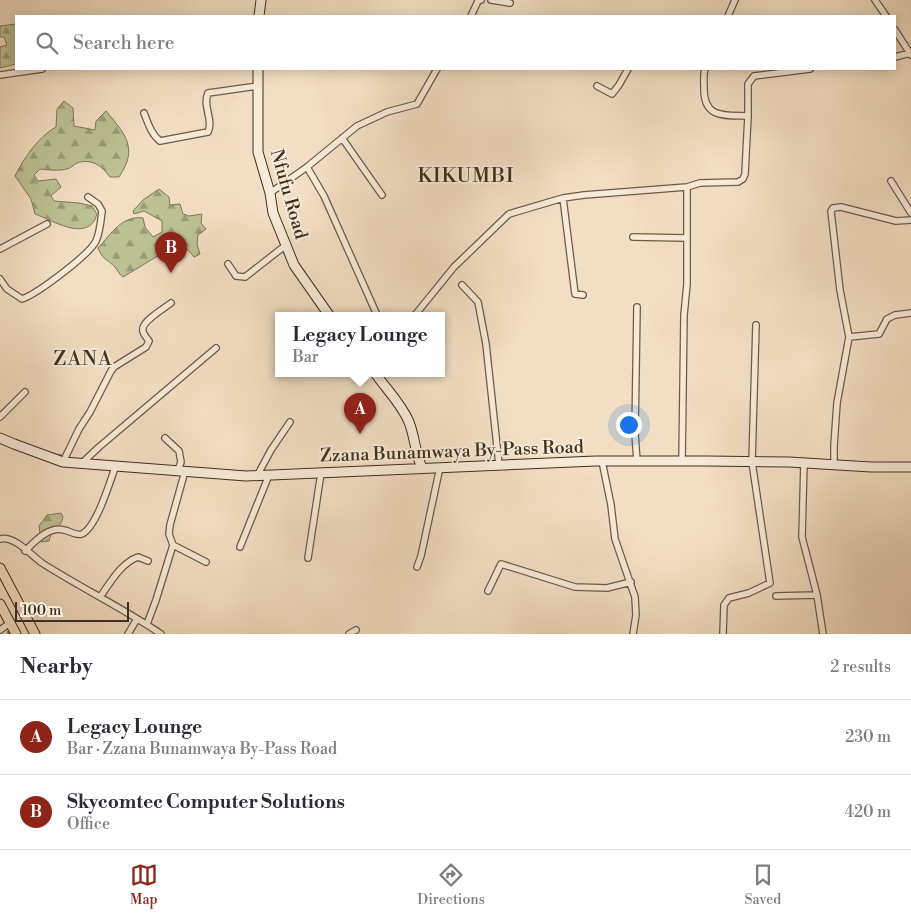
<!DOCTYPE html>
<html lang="en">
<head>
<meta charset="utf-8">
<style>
	body { margin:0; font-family:"Libre Bodoni",serif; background:#f2f2f3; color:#2b2b33 }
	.scale { position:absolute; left:15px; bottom:12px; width:114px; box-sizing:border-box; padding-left:5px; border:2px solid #3f2f1c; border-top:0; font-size:14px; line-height:18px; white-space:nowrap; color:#3f2f1c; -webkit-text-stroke:4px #f7ead8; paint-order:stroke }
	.you { position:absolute; left:628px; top:424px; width:18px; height:18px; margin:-12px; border:4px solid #fff; border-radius:50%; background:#1a73e8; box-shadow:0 0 0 8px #1a73e833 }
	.badge { display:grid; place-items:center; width:32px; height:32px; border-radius:50%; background:#8f2418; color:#fff; font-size:16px; font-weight:700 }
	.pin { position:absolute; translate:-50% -41px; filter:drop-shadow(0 1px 2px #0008) }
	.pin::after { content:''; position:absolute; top:26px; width:18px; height:15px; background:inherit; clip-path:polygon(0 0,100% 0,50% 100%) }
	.popup { position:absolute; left:275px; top:312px; width:170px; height:65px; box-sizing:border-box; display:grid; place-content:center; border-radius:0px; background:#fff; filter:drop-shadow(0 1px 4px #0005); font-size:16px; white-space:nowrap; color:#7c7c81 }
	.popup b { font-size:19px; color:#2b2b33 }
	.popup::after { content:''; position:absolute; left:50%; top:100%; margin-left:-10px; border:10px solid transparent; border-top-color:#fff }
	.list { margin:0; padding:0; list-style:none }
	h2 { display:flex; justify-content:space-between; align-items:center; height:65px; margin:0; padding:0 20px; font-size:21px }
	h2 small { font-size:16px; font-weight:400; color:#7c7c81 }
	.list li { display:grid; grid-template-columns:32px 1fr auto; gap:15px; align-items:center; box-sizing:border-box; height:75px; padding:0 20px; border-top:1px solid #e1e1e2 }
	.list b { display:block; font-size:19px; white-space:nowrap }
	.list p { margin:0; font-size:16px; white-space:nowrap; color:#7c7c81 }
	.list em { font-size:16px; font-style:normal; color:#7c7c81 }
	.icon { flex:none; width:28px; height:28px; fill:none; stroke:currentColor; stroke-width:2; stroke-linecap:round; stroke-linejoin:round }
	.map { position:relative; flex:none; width:911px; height:634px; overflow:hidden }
	.search { position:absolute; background:#fff; box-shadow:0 2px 12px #0003; left:15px; right:15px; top:15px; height:55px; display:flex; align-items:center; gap:12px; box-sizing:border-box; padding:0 18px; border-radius:0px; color:#7c7c81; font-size:19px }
	.sheet { height:215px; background:#fff }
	nav { display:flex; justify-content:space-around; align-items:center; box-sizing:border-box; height:70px; border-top:1px solid #e1e1e2; background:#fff; font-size:14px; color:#7c7c81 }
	nav a { display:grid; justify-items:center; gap:2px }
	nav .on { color:#8f2418 }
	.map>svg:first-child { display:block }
	.forest { fill:url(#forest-firs); stroke:#7e7858 }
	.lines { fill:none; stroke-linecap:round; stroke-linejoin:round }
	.stream { stroke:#77837a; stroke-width:2.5 }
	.street-casing { stroke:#6c5b46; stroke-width:8 }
	.secondary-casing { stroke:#3f2f1c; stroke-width:11 }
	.primary-casing { stroke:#3f2f1c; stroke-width:11 }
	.street { stroke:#f7ead8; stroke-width:5.5 }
	.secondary { stroke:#f7ead8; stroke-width:9 }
	.primary { stroke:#f2dec3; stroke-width:9 }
	.labels { text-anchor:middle; stroke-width:4; stroke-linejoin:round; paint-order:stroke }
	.street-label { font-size:18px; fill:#3f2f1c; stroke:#f7ead8 }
	.quarter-label { font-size:20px; letter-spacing:1px; fill:#3f2f1c; stroke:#f7ead8 }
</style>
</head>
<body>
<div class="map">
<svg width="911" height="634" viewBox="0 0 911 634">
	<defs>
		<pattern id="forest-firs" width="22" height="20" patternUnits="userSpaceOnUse" patternTransform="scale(1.25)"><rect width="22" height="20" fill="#bcc193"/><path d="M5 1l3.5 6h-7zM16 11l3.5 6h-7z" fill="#9a9d77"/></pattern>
	</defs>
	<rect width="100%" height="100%" fill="#f2dec3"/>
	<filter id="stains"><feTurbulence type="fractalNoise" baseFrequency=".004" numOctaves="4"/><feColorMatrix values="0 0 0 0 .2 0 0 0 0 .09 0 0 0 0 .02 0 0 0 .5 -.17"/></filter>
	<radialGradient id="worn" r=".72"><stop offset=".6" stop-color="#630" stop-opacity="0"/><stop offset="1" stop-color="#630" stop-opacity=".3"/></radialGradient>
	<!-- forest -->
	<path class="forest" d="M 16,24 L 16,64 L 0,68 L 0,47 L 7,45 L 4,37 L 0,37 L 0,26 Z
		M 64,101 L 73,108 L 74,126 L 95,130 L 96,121 L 106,111 C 125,134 139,148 119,177 L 110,177 C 102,166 92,158 77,163 C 73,165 71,168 67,169 C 57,171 49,170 40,169 L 34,175 L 38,181 L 56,179 L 61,187 L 51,196 L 54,201 L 79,203 L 92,206 L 97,214 C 89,244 52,220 35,214 L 31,199 L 15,176 C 24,158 38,137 56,127 L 57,109 Z
		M 159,189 L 169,197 L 170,205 L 180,204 L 183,214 L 189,216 L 202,214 L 201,223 L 206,229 L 198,235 L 197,244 L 200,254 L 194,257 L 181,242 L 123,277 C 119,274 118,271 115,267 C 107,259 102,259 98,248 C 111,234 122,215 143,218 L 145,227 L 153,237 L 162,232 L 162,221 L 144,211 L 134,214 L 133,211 L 143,200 Z
		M 61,513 L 63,517 C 61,529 51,529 49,541 L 41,542 L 39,526 L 47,515 Z"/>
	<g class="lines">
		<!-- stream -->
		<path class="stream" d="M 52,454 L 63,456
			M 8,632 L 9,634"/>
		<defs>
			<path id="street" d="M 491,0 L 510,3
				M 875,0 L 886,16
				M 471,16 L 478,1 L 481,0
				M 728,16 L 735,0
				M 895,30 L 911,55
				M 895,57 L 911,53
				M 705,69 C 703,75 704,82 704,89 C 704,119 725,115 748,116
				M 0,75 L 42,69
				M 597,86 L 612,94 L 619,85 L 628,69
				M 144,113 C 148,123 151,134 160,141 L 208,132 C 214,120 202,106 208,93 L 258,86
				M 342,138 L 382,195
				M 307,167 L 324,196 L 377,315
				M 891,181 L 911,213
				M 270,193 L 307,167 L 357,126 L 387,112 L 417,104 L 437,69
				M 563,198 L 575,294 L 583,295
				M 633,237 L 687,238
				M 0,249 L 47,224
				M 228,264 L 236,276 L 245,277 L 286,245
				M 0,279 L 7,289 L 22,299 C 37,294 89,255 96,241 C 100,232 101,220 102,211 L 98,204 L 88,197
				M 462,285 L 478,302 L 486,344 L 499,465
				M 637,307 L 635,433 L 637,462
				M 415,315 L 454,267 L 509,214 L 563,198 L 584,195 L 687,187
				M 849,337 L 879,334 L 887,319 L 895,315 L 911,313
				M 0,417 L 25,392
				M 165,438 L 179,451 L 181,462 L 178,470
				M 602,461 L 611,505 L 615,539 L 635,597 L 636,615 L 633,634
				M 63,462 L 79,429 L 90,412 L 111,371 L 114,367 L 146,347 L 149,341 C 147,338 143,334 143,331 C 140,322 165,308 171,303
				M 682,462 L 684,315 L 687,284 L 687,187 L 700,183 L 738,182 L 743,179 L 745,174 L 748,116 L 748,84 L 754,76 L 810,69
				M 804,463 L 802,537 L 817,595 L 823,634
				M 81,464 L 99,447 L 216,348
				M 834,465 L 834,446 L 837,403 L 849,337 L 840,290 L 831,211 L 833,208 L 841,207 L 896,221 L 911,220
				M 257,476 L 271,450 L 290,422
				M 0,539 C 14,535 31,555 42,563 C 81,588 123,608 161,634
				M 173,545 L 206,562
				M 240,547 L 269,475
				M 25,551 C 35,541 49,526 64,530 C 70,531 76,536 82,534 C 97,527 110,481 116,465
				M 308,558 L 321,473
				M 417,567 L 421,556 L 440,467
				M 488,591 L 501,564 L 575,587 L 607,588 L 631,582
				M 776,596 L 817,595
				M 100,597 C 110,583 121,563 138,557 L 148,561
				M 147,624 L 156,600 L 173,545 L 169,534 L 170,525 L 185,471
				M 0,630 L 10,623
				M 128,634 L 137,619
				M 349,634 L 356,630
				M 723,634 L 724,605 L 729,598 L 749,593 L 770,583 L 752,462 L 756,325"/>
			<path id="secondary" d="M 259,16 L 261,0
				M 258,69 L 258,152 L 270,193 L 273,213 L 294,265 L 329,315
				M 375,373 C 386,389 401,403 409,422 C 415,437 415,453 422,468
				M 0,438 L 14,444 L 63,462 L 246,476 L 596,461 L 707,461 L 789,462 L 871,467 L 911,467"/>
			<path id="primary" d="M 0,568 L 35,634
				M 0,604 L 16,634"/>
		</defs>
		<!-- street casing -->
		<use href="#street" class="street-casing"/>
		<!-- secondary casing -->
		<use href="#secondary" class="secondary-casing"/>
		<!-- primary casing -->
		<use href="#primary" class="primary-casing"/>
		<!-- street -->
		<use href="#street" class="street"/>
		<!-- secondary -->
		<use href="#secondary" class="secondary"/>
		<!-- primary -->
		<use href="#primary" class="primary"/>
	</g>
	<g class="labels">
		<!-- street labels -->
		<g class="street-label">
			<text transform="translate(289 194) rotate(74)" y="6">Nfufu Road</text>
			<text transform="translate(452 451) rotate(-2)" y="6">Zzana Bunamwaya By-Pass Road</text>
		</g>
		<!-- quarter labels -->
		<g class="quarter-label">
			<text x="466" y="182">KIKUMBI</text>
			<text x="83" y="365">ZANA</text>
		</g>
	</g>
	<rect width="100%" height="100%" filter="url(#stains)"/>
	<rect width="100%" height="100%" fill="url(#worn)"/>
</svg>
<div class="scale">100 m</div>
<div class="you"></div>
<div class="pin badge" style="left:360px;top:434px">A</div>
<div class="popup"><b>Legacy Lounge</b>Bar</div>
<div class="pin badge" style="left:171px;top:273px">B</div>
<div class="search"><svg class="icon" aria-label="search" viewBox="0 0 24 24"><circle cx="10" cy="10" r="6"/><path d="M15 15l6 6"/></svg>Search here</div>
</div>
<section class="sheet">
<h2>Nearby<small>2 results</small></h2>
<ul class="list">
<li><span class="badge">A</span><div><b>Legacy Lounge</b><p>Bar · Zzana Bunamwaya By-Pass Road</p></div><em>230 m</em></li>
<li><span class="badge">B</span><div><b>Skycomtec Computer Solutions</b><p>Office</p></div><em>420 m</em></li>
</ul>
</section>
<nav>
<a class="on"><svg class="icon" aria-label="map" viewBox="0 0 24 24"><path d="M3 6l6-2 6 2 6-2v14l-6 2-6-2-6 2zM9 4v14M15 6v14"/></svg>Map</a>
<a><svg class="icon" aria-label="directions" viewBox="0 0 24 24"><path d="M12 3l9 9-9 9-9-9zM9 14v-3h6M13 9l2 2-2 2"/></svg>Directions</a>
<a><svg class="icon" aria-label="saved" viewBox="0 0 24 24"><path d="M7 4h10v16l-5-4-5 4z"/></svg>Saved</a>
</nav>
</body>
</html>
